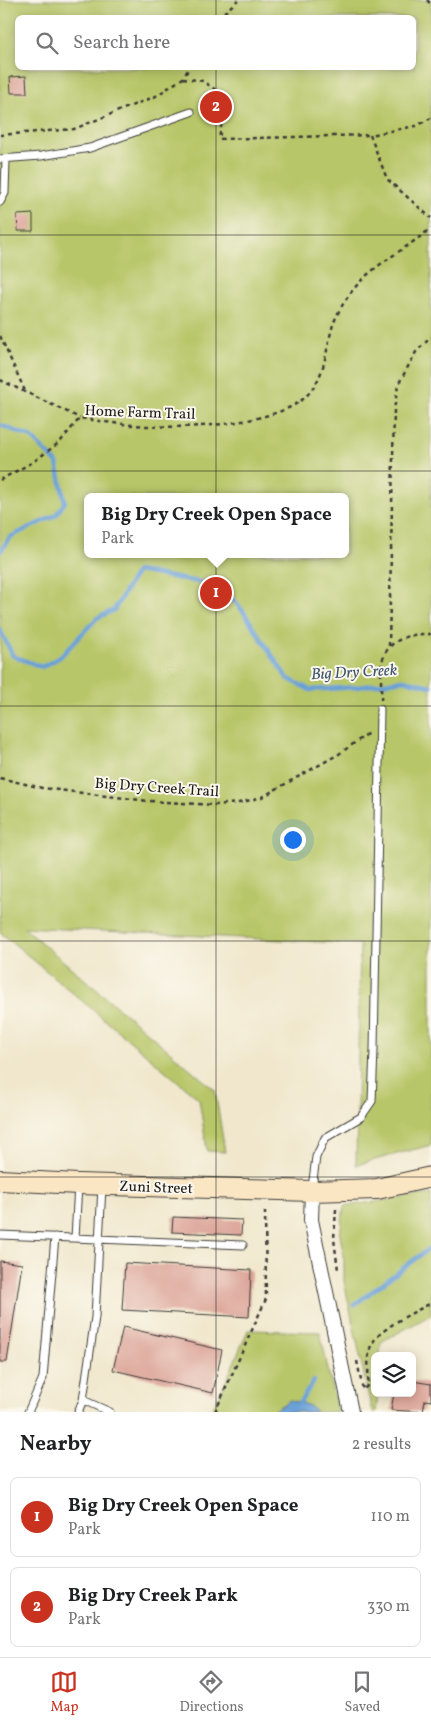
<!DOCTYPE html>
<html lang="en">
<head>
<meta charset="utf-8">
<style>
	body { margin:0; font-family:Vollkorn,serif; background:#f6f6f6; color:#202124 }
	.controls { position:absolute; right:15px; bottom:15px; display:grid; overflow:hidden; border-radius:8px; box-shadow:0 2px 12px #0003 }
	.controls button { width:45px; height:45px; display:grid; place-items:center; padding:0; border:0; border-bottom:1px solid #e0e0e0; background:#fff; color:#202124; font:25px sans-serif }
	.you { position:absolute; left:292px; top:839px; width:18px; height:18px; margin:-12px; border:4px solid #fff; border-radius:50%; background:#1a73e8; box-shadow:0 0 0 8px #1a73e833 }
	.badge { display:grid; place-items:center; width:32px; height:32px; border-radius:50%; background:#c8321e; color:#fff; font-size:16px; font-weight:700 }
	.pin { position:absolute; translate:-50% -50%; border:2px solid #fff; box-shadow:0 1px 5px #0006 }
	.popup { position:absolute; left:84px; top:493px; width:265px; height:65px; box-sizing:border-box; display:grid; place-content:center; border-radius:8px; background:#fff; filter:drop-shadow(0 1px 4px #0005); font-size:16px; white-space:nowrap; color:#757577 }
	.popup b { font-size:19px; color:#202124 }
	.popup::after { content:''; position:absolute; left:50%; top:100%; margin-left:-10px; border:10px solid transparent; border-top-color:#fff }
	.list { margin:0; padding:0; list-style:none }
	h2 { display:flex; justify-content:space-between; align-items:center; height:65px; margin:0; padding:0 20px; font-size:21px }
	h2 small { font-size:16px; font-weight:400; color:#757577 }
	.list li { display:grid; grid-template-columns:32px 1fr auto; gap:15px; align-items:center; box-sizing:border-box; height:80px; margin:0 10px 10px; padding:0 10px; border:1px solid #e0e0e0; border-radius:8px }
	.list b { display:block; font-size:19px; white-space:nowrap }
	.list p { margin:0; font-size:16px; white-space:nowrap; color:#757577 }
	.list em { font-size:16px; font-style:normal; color:#757577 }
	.icon { flex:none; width:28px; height:28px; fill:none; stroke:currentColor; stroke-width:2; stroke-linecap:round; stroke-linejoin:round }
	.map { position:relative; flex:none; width:431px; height:1412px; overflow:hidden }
	.search { position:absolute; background:#fff; box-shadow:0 2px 12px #0003; left:15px; right:15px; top:15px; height:55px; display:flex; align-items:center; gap:12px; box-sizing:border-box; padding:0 18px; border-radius:8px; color:#757577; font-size:19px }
	.sheet { height:245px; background:#fff }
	nav { display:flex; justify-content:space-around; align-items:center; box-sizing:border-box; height:70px; border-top:1px solid #e0e0e0; background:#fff; font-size:14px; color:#757577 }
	nav a { display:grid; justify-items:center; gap:2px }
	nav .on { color:#c8321e }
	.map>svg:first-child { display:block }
	.green { fill:#b7c668; stroke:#6a7142; fill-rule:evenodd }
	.water { fill:#6aa0d7; stroke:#435e7a }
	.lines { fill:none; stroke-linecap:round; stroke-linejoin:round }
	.stream { stroke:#6aa0d7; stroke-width:4.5 }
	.building { fill:#dca296 }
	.lane-casing { stroke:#3c3a36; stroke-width:9 }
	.street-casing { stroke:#3c3a36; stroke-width:16 }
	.secondary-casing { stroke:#3c3a36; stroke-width:22 }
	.path { stroke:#3c3a36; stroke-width:2.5; stroke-dasharray:4 4; stroke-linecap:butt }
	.lane { stroke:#fff; stroke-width:7 }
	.street { stroke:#fff; stroke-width:14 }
	.secondary { stroke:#fbe6c4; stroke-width:20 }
	.grid { fill:none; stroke:#1c1c1c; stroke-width:1; stroke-opacity:0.55 }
	.labels { text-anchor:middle; stroke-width:4; stroke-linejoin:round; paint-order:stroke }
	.street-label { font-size:15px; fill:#1c1c1c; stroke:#fbf7ec }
	.water-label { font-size:16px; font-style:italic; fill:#3f5770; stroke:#fbf7ec }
</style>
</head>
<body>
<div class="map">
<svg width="431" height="1412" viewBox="0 0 431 1412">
	<rect width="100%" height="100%" fill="#fbf7ec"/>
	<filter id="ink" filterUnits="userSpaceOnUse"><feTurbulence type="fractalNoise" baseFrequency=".02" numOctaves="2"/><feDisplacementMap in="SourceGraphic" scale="10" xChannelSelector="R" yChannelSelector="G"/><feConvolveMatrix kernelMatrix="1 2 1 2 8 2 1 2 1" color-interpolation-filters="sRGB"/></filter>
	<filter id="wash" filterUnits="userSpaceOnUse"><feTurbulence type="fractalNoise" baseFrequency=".0096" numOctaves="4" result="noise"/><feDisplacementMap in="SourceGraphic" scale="20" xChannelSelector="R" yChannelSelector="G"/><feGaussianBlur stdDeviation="1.12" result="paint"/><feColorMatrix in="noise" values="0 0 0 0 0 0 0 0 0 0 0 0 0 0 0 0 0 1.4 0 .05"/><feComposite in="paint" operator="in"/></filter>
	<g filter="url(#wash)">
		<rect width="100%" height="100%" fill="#f0e7cc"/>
		<!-- green -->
		<path class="green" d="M 0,0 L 431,0 L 431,1145 L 356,1165 L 360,944 L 23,927 L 215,1090 L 225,1152 L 207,1151 L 199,1099 L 0,932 ZM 18,18 L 414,18 L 414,68 L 18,68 ZM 87,497 L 345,497 L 345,554 L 87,554 Z
			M 431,1194 L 431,1315 L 381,1342 L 380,1356 L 375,1356 L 375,1393 L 378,1393 L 376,1412 L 372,1412 L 344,1281 L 344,1258 L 340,1235 L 344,1206 Z
			M 248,1330 L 320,1332 L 337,1412 L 210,1412 L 220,1395 Z"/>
		<!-- water -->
		<path class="water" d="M 290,1400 C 300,1402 310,1404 316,1412 L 271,1412 Z"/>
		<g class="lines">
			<!-- stream -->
			<path class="stream" d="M 0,425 L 31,437 L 57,463 L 65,502 L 56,515 L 10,537 L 0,552
				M 0,630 L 13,656 L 42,667 L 60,657 L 97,618 L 114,610 L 137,571 L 221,586 L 243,611 L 287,678 L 310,690 L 358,687 L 403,680 L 431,686
				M 354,1305 L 431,1247
				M 300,1402 L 314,1381"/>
		</g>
		<g id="blocks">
			<!-- building -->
			<path class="building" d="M 26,76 L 27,93 L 11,93 L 10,77 Z
				M 33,214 L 33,231 L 18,231 L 17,215 Z
				M 173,1217 L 242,1220 L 241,1235 L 172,1232 Z
				M 0,1261 L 22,1264 L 7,1362 L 0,1362 Z
				M 125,1263 L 251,1270 L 249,1317 L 122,1310 Z
				M 123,1327 L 222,1350 L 213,1393 L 113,1370 Z
				M 412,1381 L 431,1384 L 431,1401 L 425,1400 L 423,1412 L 391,1410 L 394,1393 L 412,1393 Z"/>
		</g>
	</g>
	<g filter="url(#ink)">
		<use href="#blocks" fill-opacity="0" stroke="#3c3a36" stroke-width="1"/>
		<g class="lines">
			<defs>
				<path id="lane" d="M 0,159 L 41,156 L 90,148 L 191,112
					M 0,202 L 5,193 L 6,159
					M 312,1188 L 316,1157 L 325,1138 L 361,1117 L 372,1101 L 374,1050 L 380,709
					M 0,1235 L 243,1245
					M 75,1238 L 78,1185
					M 83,1400 L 110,1412
					M 28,1412 L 43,1378 L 55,1237
					M 78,1412 L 83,1400 L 95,1317 L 102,1187"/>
				<path id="street" d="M 312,1191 L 311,1220 L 351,1412"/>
				<path id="secondary" d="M 0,1180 L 78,1184 L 312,1191 L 377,1189 L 431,1177"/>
			</defs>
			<!-- lane casing -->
			<use href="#lane" class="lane-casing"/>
			<!-- street casing -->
			<use href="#street" class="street-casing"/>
			<!-- secondary casing -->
			<use href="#secondary" class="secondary-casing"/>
			<!-- path -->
			<path class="path" d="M 427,0 L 431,4
				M 218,18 L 238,0
				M 183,78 L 203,81 L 217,91 L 224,109 L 219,139 L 370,135
				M 431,118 L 416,126 L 370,135 L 387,179 L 431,218
				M 0,135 L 74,129 L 156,96 L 183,78 L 189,68
				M 0,336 L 25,391
				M 0,380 L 80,418
				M 0,480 L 33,462 L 60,442 L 80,418 C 138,428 195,431 253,419 C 273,414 296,409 310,392 C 326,373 326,347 333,325 C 336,316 342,305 347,298 C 368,266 403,252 431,228
				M 389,646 L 394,410 L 398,385 L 416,352 L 431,337
				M 381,700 C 382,688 379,667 384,656 C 391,638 413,633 431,634
				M 0,778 L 42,788 L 148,801 L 215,805 L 239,803 L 262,797 L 339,754 L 370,732
				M 336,1209 L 334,1239 L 338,1270
				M 357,1361 L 363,1390 L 368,1385 C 369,1374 367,1360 370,1349 C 374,1330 415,1312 431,1303
				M 215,1412 L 266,1299 L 265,1209"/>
			<!-- lane -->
			<use href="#lane" class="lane"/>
			<!-- street -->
			<use href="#street" class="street"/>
			<!-- secondary -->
			<use href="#secondary" class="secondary"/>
		</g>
	</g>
	<!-- grid -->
	<path class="grid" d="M 216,0 L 216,18M 216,68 L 216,1412M 0,235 L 431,235M 0,471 L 431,471M 0,706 L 431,706M 0,941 L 431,941M 0,1177 L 431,1177"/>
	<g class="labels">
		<!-- street labels -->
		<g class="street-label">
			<text transform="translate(140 412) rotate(2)" y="5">Home Farm Trail</text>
			<text transform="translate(157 787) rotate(4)" y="5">Big Dry Creek Trail</text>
			<text transform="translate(156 1187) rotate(2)" y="5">Zuni Street</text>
		</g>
		<!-- water labels -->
		<g class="water-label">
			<text transform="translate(354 671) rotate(-3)" y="6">Big Dry Creek</text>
		</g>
	</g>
</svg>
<div class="controls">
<button><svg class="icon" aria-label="layers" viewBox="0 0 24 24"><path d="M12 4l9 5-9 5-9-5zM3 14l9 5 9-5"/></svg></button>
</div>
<div class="you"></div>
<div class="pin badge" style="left:216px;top:593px">1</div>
<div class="popup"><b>Big Dry Creek Open Space</b>Park</div>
<div class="pin badge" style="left:216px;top:107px">2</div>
<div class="search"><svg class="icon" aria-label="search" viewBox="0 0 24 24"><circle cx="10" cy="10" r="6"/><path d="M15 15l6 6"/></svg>Search here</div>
</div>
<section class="sheet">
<h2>Nearby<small>2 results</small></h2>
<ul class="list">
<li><span class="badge">1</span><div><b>Big Dry Creek Open Space</b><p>Park</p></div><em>110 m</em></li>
<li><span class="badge">2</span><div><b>Big Dry Creek Park</b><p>Park</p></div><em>330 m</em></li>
</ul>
</section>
<nav>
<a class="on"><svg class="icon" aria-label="map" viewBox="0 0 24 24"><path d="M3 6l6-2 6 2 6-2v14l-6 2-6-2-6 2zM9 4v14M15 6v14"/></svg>Map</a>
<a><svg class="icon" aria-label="directions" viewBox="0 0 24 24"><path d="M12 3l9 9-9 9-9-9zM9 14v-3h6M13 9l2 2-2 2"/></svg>Directions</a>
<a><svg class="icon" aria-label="saved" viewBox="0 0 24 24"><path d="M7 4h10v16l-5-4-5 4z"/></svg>Saved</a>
</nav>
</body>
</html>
